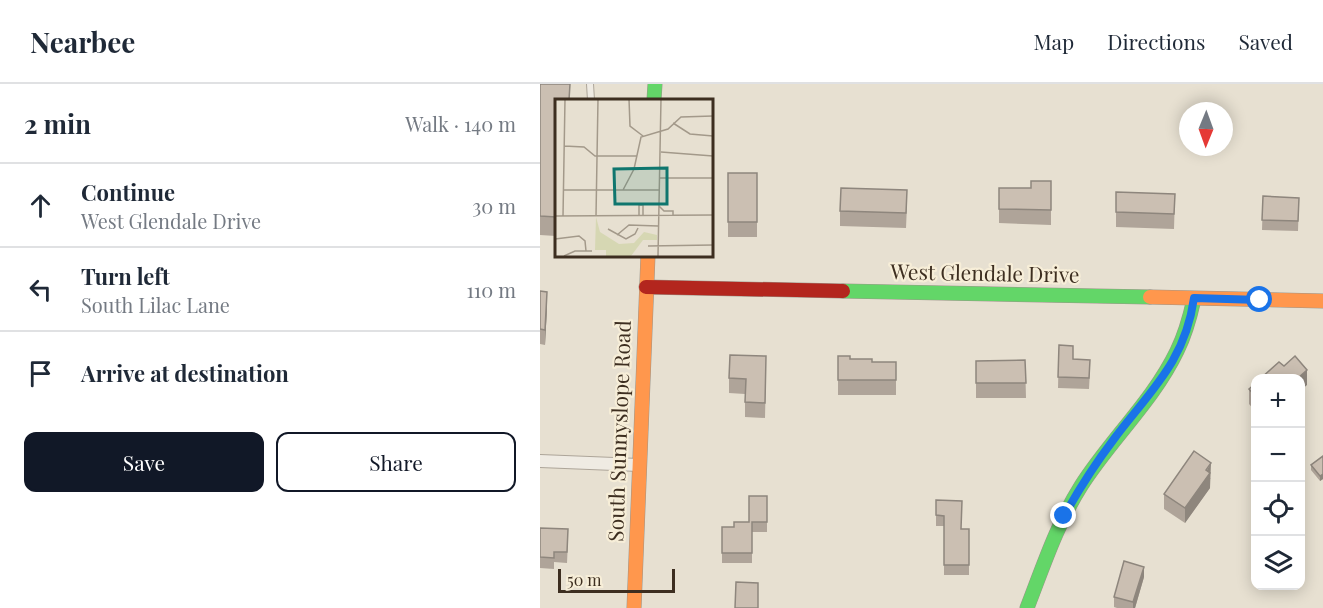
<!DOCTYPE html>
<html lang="en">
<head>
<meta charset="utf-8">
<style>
	body { margin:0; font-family:"Playfair Display",serif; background:#f6f6f7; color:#1f2937 }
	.controls { position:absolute; right:18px; bottom:18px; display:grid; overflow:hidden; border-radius:12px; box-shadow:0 3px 15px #0003 }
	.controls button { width:54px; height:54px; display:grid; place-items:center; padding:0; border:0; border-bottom:2px solid #e0e1e3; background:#fff; color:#1f2937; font:30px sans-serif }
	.compass { position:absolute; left:639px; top:18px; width:54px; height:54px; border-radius:50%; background:#fff; box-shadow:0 3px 15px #0003; rotate:181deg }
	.scale { position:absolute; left:18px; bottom:15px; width:117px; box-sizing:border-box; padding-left:6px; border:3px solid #3d2e20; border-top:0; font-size:16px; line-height:21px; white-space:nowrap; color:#3d2e20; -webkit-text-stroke:4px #f7eed8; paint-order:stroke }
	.stop { position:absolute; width:18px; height:18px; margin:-14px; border:4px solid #1a73e8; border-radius:50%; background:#fff }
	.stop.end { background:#1a73e8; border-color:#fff; box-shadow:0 2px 6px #0008 }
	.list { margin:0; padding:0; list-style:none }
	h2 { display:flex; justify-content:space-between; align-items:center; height:78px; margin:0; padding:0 24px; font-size:26px }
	h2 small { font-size:20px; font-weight:400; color:#747a83 }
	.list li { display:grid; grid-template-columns:39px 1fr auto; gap:18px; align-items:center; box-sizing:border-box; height:84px; padding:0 24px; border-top:2px solid #e0e1e3 }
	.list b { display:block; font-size:22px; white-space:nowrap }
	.list p { margin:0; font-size:20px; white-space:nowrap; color:#747a83 }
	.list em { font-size:20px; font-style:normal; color:#747a83 }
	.actions { display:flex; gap:12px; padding:18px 24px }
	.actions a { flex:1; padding:14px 0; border:2px solid #111827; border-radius:12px; text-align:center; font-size:21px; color:#111827 }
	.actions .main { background:#111827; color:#fff }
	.icon { flex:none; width:33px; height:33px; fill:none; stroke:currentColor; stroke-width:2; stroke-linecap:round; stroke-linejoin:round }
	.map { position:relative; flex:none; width:783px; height:524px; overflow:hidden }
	header { display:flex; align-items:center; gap:36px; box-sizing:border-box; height:84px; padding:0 30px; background:#fff; border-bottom:2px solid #e0e1e3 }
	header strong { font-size:28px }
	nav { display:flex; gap:33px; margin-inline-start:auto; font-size:21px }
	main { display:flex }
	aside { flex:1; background:#fff }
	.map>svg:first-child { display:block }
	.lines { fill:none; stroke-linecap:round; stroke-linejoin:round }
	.lane-casing { stroke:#ada599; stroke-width:8 }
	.street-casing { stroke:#ada599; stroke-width:14 }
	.fast-casing { stroke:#9c958a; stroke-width:15 }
	.slow-casing { stroke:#9c958a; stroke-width:15 }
	.jam-casing { stroke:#9c958a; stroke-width:15 }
	.lane { stroke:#efebe3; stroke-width:6 }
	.street { stroke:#efebe3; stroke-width:12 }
	.fast { stroke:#63d668; stroke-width:14 }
	.slow { stroke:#ff974d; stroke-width:14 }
	.jam { stroke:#b3261e; stroke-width:14 }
	.wall { fill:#afa499 }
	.shaded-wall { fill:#8e867d }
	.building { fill:#cbbfb2; stroke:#8e867d; stroke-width:1.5 }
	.route { stroke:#1a73e8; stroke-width:8 }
	.labels { text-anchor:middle; stroke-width:4.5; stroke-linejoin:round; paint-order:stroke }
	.street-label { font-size:21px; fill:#3d2e20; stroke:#f7eed8 }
	.inset-road { fill:none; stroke:#a3998a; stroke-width:1.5 }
	.view { fill:#0f766e; fill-opacity:0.15; stroke:#0f766e; stroke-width:3 }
	.inset-edge { fill:none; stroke:#3d2e20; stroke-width:3 }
</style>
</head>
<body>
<header>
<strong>Nearbee</strong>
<nav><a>Map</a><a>Directions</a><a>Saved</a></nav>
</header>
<main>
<aside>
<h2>2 min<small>Walk · 140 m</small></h2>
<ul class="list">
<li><svg class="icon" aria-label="ahead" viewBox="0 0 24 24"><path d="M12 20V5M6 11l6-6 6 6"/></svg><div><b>Continue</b><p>West Glendale Drive</p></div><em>30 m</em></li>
<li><svg class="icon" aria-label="left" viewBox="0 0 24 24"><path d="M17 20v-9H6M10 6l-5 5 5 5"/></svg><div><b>Turn left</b><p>South Lilac Lane</p></div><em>110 m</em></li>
<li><svg class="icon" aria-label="arrive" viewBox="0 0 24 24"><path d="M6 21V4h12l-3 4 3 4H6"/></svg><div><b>Arrive at destination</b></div></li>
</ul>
<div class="actions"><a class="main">Save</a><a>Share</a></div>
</aside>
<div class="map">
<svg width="783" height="524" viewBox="0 0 783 524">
	<rect width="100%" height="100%" fill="#e7e0d1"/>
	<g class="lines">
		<defs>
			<path id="lane" d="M 50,0 L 51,16"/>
			<path id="street" d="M 0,377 L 99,381"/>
			<path id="fast" d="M 114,16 L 115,0
				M 303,207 L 610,213
				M 487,524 C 503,483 517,440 541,402 C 570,356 613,317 637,267 C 645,251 650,233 654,215"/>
			<path id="slow" d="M 610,213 L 783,217
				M 94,524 L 108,171"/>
			<path id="jam" d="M 106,203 L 303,207"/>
		</defs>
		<!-- lane casing -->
		<use href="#lane" class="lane-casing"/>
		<!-- street casing -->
		<use href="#street" class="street-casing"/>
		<!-- fast casing -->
		<use href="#fast" class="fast-casing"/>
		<!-- slow casing -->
		<use href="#slow" class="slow-casing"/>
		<!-- jam casing -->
		<use href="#jam" class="jam-casing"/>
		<!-- lane -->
		<use href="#lane" class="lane"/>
		<!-- street -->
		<use href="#street" class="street"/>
		<!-- fast -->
		<use href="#fast" class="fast"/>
		<!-- slow -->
		<use href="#slow" class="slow"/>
		<!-- jam -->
		<use href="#jam" class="jam"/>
	</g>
	<!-- wall -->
	<path class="wall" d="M 0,0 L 16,16 L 16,152 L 0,151 Z
		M 188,89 L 217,89 L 217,153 L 188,153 Z
		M 511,97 L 511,141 L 459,139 L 459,104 L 491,104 Z
		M 576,108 L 635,110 L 634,145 L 576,143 Z
		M 723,112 L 759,114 L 758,147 L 722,146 Z
		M 367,121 L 366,144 L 300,142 L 300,127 Z
		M 0,207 L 7,223 L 5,261 L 0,260 Z
		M 519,261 L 533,275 L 550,286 L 549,305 L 518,304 Z
		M 298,272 L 310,275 L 332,278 L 356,278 L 356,311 L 298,311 Z
		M 485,276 L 486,314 L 436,314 L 436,277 Z
		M 226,287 L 225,334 L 205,333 L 205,310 L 189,309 L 189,294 Z
		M 716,299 L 716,328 L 709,320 L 709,305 Z
		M 783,372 L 783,395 L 780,397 L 771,386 L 771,381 Z
		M 671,394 L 670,395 L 670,404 L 645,439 L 624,425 L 624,410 Z
		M 227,412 L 227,448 L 212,448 L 212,479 L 182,479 L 182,443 L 194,443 L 209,438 Z
		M 396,416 L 421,445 L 429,445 L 429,491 L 404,491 L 404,442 L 396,442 Z
		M 0,444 L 28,456 L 27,479 L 14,478 L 14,485 L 0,484 Z
		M 604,493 L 595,524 L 577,524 L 574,523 L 574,513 Z"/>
	<!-- shaded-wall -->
	<path class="shaded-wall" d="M 7,208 L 7,223 L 5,261 L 5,246 Z
		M 767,286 L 767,301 L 760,307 L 760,294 L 758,294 Z
		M 671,379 L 670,404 L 645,439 L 645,424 Z
		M 783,390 L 783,395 L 780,397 L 780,392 Z
		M 604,483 L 604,493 L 595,524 L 593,524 L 593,518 Z"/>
	<!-- building -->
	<path class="building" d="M 0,0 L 30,0 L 29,16 L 16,16 L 16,133 L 0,132 Z
		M 188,89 L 217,89 L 217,138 L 188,138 Z
		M 491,97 L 511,97 L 511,126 L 459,125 L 459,104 L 491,104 Z
		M 301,104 L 367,106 L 366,129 L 300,127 Z
		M 576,108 L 635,110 L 634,130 L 576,128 Z
		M 723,112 L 759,114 L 758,137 L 722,136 Z
		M 0,207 L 7,208 L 5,246 L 0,245 Z
		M 519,261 L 533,262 L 533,275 L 550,276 L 549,294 L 518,293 Z
		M 190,271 L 226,272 L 225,319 L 205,318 L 206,295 L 189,294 Z
		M 298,272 L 310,272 L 310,275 L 332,275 L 332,278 L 356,278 L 356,296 L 298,296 Z
		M 755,272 L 767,286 L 758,294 L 721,294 L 739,278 L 744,282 Z
		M 485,276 L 486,299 L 436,299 L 436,277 Z
		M 716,299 L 716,313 L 709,305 Z
		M 654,367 L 671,379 L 666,386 L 670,389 L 645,424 L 624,410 Z
		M 783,372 L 783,390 L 780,392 L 771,381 Z
		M 209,412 L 227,412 L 227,438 L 212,438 L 212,469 L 182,469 L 182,443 L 194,443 L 194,438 L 209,438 Z
		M 396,416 L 422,417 L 421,445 L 429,445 L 429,481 L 404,481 L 404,432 L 396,431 Z
		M 0,444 L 28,445 L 27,468 L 14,468 L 14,474 L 0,473 Z
		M 584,477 L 604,483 L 593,518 L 574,513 Z
		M 196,498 L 218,499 L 218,524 L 195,524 Z"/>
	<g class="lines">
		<!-- route -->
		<path class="route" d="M 524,432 C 539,405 555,380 574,355 C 610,307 645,278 654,214 L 720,216"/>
	</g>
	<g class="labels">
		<!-- street labels -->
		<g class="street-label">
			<text transform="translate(445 190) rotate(1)" y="7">West Glendale Drive</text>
			<text transform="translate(80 347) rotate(-88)" y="7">South Sunnyslope Road</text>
		</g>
	</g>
	<!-- overview -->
	<g transform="translate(15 15)">
		<rect width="158" height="158" fill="#e7e0d1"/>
		<path d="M 41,118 L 45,133 L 64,145 L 79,144 L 89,133 L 102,136 L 102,141 L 88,141 L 76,157 L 51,157 L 51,151 L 40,151 Z" fill="#d6d7b3"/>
		<path class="inset-road" d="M 74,0 L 75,27 L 88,37M 118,24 L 135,35 L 158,37M 9,47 L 29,48 L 40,57 L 82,57M 106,53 L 158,57M 105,79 L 158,79M 8,91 L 105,91M 68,91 L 79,70 L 86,38 L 113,30 L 126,18 L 158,17M 104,107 L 109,112 L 118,112 L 118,116M 84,116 L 84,106 L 88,106 L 88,116M 0,117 L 158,116M 8,117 L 10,0M 41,117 L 43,0M 53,130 L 71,140 L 80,135 L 83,129M 62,136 L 74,126 L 103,127M 0,140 L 24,137 L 30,142 L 31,152M 93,147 L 158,146M 9,157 L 20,152 L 37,152M 103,157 L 106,0"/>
		<path class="view" d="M 112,69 L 112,105 L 60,105 L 59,70 Z"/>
		<rect width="158" height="158" class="inset-edge"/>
	</g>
</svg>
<div class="controls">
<button>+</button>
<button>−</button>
<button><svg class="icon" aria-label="locate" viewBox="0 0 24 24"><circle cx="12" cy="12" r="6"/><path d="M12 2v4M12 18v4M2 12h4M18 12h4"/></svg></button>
<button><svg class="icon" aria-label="layers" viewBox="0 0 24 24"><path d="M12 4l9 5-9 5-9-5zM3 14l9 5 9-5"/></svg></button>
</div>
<svg class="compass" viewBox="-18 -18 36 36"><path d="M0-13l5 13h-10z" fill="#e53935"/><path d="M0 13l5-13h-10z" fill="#747a83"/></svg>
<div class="scale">50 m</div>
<div class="stop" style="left:720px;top:216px"></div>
<div class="stop end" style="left:524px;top:432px"></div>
</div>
</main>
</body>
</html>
